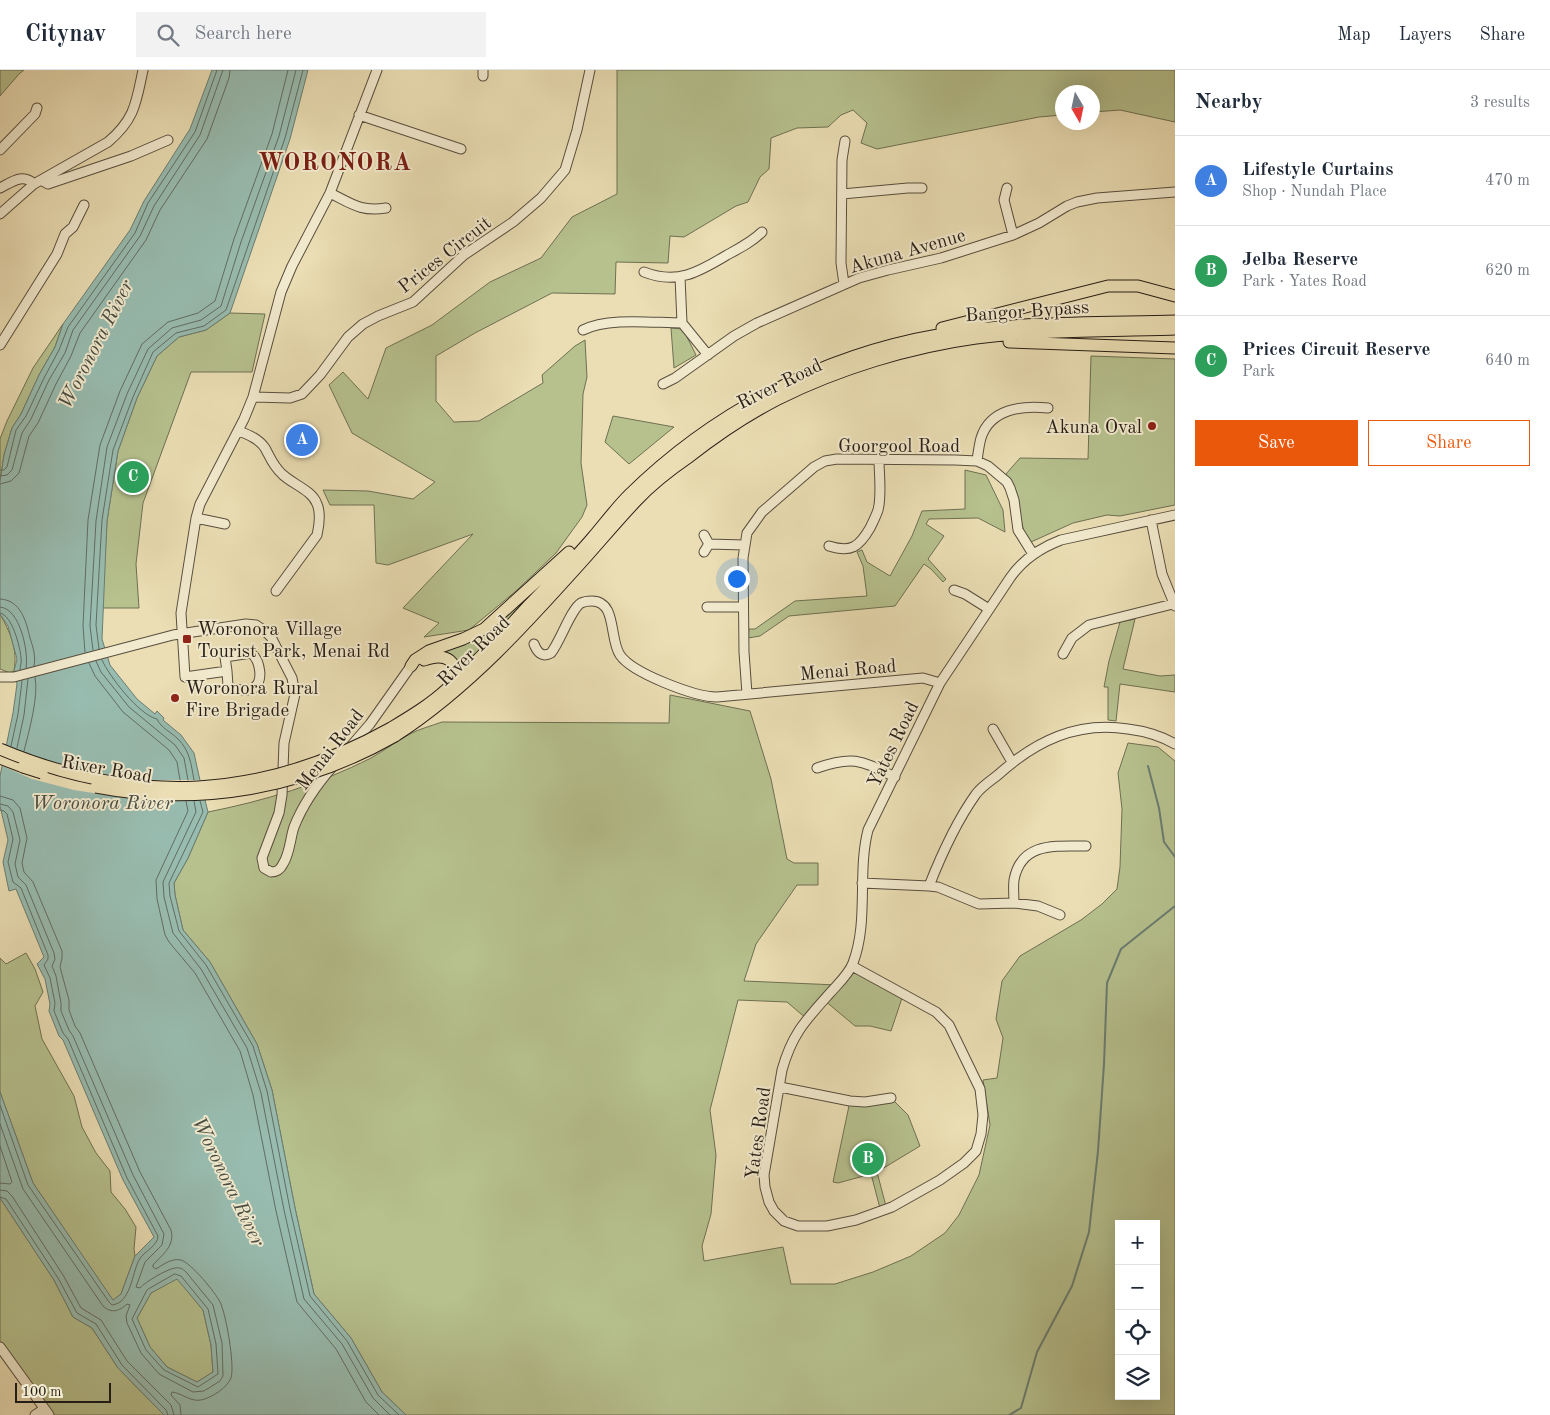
<!DOCTYPE html>
<html lang="en">
<head>
<meta charset="utf-8">
<style>
	body { margin:0; font-family:"Old Standard TT",serif; background:#f2f2f3; color:#1f2937 }
	.controls { position:absolute; right:15px; bottom:15px; display:grid; overflow:hidden; border-radius:0px; box-shadow:0 5px 20px #0002 }
	.controls button { width:45px; height:45px; display:grid; place-items:center; padding:0; border:0; border-bottom:1px solid #e0e1e3; background:#fff; color:#1f2937; font:25px sans-serif }
	.compass { position:absolute; left:1055px; top:15px; width:45px; height:45px; border-radius:50%; background:#fff; box-shadow:0 5px 20px #0002; rotate:171deg }
	.scale { position:absolute; left:15px; bottom:12px; width:96px; box-sizing:border-box; padding-left:5px; border:2px solid #271e16; border-top:0; font-size:14px; line-height:18px; white-space:nowrap; color:#271e16; -webkit-text-stroke:4px #f2eace; paint-order:stroke }
	.you { position:absolute; left:736px; top:508px; width:18px; height:18px; margin:-12px; border:4px solid #fff; border-radius:50%; background:#1a73e8; box-shadow:0 0 0 8px #1a73e833 }
	.badge { display:grid; place-items:center; width:32px; height:32px; border-radius:50%; background:#ea580c; color:#fff; font-size:16px; font-weight:700 }
	.pin { position:absolute; translate:-50% -50%; border:2px solid #fff; box-shadow:0 1px 5px #0006 }
	.list { margin:0; padding:0; list-style:none }
	h2 { display:flex; justify-content:space-between; align-items:center; height:65px; margin:0; padding:0 20px; font-size:21px }
	h2 small { font-size:16px; font-weight:400; color:#747a83 }
	.list li { display:grid; grid-template-columns:32px 1fr auto; gap:15px; align-items:center; box-sizing:border-box; height:90px; padding:0 20px; border-top:1px solid #e0e1e3 }
	.list b { display:block; font-size:19px; white-space:nowrap }
	.list p { margin:0; font-size:16px; white-space:nowrap; color:#747a83 }
	.list em { font-size:16px; font-style:normal; color:#747a83 }
	.actions { display:flex; gap:10px; padding:15px 20px }
	.actions a { flex:1; padding:11px 0; border:1px solid #ea580c; border-radius:0px; text-align:center; font-size:18px; color:#ea580c }
	.actions .main { background:#ea580c; color:#fff }
	.icon { flex:none; width:28px; height:28px; fill:none; stroke:currentColor; stroke-width:2; stroke-linecap:round; stroke-linejoin:round }
	.map { position:relative; flex:none; width:1175px; height:1345px; overflow:hidden }
	header { display:flex; align-items:center; gap:30px; box-sizing:border-box; height:70px; padding:0 25px; background:#fff; border-bottom:1px solid #e0e1e3 }
	header strong { font-size:24px }
	nav { display:flex; gap:28px; margin-inline-start:auto; font-size:18px }
	.search { width:350px; height:45px; background:#f2f2f3; display:flex; align-items:center; gap:12px; box-sizing:border-box; padding:0 18px; border-radius:0px; color:#747a83; font-size:19px }
	main { display:flex }
	aside { flex:1; background:#fff }
	.map>svg:first-child { display:block }
	.green { fill:#b6c18e; stroke:#6e7052; fill-rule:evenodd }
	.water { fill:#98bcb0; stroke:#6b7d72; fill-rule:evenodd }
	.pier { fill:#ebdeb4 }
	.lines { fill:none; stroke-linecap:round; stroke-linejoin:round }
	.shore { stroke:#606d63; stroke-width:1 }
	.stream { stroke:#6b7d72; stroke-width:2 }
	.minor-casing { stroke:#584e3e; stroke-width:11 }
	.major-casing { stroke:#271e16; stroke-width:13 }
	.minor { stroke:#f2eace; stroke-width:9 }
	.major { stroke:#ebdeb4; stroke-width:11 }
	.major-bridge-casing { stroke:#271e16; stroke-width:13; stroke-linecap:butt }
	.major-bridge { stroke:#ebdeb4; stroke-width:11 }
	.poi-dot { fill:#8f2418; stroke:#f2eace; stroke-width:2 }
	.labels { text-anchor:middle; stroke-width:4; stroke-linejoin:round; paint-order:stroke }
	.street-label { font-size:19px; fill:#271e16; stroke:#f2eace }
	.poi-label { font-size:19px; fill:#271e16; stroke:#f2eace; text-anchor:start }
	.water-label { font-size:20px; font-style:italic; fill:#494d44; stroke:#f2eace }
	.district-label { font-size:24px; font-weight:bold; letter-spacing:1px; fill:#7a1f14; stroke:#f2eace }
</style>
</head>
<body>
<header>
<strong>Citynav</strong>
<div class="search"><svg class="icon" aria-label="search" viewBox="0 0 24 24"><circle cx="10" cy="10" r="6"/><path d="M15 15l6 6"/></svg>Search here</div>
<nav><a>Map</a><a>Layers</a><a>Share</a></nav>
</header>
<main>
<div class="map">
<svg width="1175" height="1345" viewBox="0 0 1175 1345">
	<rect width="100%" height="100%" fill="#ebdeb4"/>
	<filter id="stains"><feTurbulence type="fractalNoise" baseFrequency=".004" numOctaves="4"/><feColorMatrix values="0 0 0 0 .2 0 0 0 0 .09 0 0 0 0 .02 0 0 0 .5 -.17"/></filter>
	<radialGradient id="worn" r=".72"><stop offset=".6" stop-color="#630" stop-opacity="0"/><stop offset="1" stop-color="#630" stop-opacity=".3"/></radialGradient>
	<!-- green -->
	<path class="green" d="M 0,0 L 24,0 L 19,4 L 0,26 Z
		M 617,0 L 1175,0 L 1175,52 L 1120,40 L 1093,42 L 1092,22 L 1062,22 L 1062,45 L 1039,47 L 877,79 L 861,73 L 867,53 L 853,40 L 841,45 L 828,57 L 797,58 L 771,68 L 769,99 L 760,107 L 748,132 L 736,136 L 684,167 L 670,166 L 668,193 L 616,192 L 615,224 L 552,223 L 475,263 L 436,286 L 436,331 L 454,352 L 479,351 L 543,313 L 542,305 L 575,276 L 585,270 L 587,307 L 583,324 L 581,393 L 587,435 L 582,447 L 556,483 L 516,521 L 469,560 L 424,567 L 439,553 L 403,538 L 473,464 L 388,495 L 376,493 L 374,435 L 330,435 L 323,420 L 368,421 L 413,429 L 435,412 L 352,363 L 329,315 L 343,302 L 368,329 L 386,278 L 432,255 L 490,212 L 541,188 L 572,147 L 617,124 Z
		M 230,243 L 265,244 L 252,302 L 191,302 L 143,433 L 136,494 L 139,538 L 102,538 L 107,451 L 118,381 L 137,328 L 157,286 L 179,267 L 206,260 Z
		M 63,254 L 55,277 L 39,305 L 21,344 L 12,358 L 4,385 L 0,412 L 0,369 L 7,351 L 33,298 Z
		M 671,258 L 683,259 L 696,285 L 674,298 Z
		M 1091,286 L 1175,289 L 1175,435 L 1120,446 L 1107,445 L 1073,453 L 1031,472 C 1028,468 1024,463 1023,458 C 1017,437 1020,422 1006,404 L 1020,388 L 1088,389 Z
		M 613,346 L 674,357 L 629,394 L 605,372 Z
		M 965,400 L 986,405 L 1003,440 L 1005,462 L 978,448 L 929,449 L 926,454 L 944,466 L 928,489 L 946,509 L 943,512 L 931,499 L 924,494 L 895,536 L 789,546 L 760,566 L 748,568 L 749,559 L 755,559 L 795,531 L 867,526 L 863,496 L 857,482 L 862,480 L 867,492 L 890,506 L 912,466 L 922,441 L 965,439 Z
		M 526,526 L 527,528 L 475,586 L 461,598 L 453,586 L 439,582 Z
		M 0,544 C 10,562 18,579 14,601 L 10,603 L 0,599 Z
		M 1135,549 L 1123,599 L 1160,606 L 1175,605 L 1175,622 L 1120,614 L 1116,651 L 1108,650 L 1108,617 L 1104,617 L 1109,591 L 1120,552 Z
		M 670,625 L 750,641 L 771,709 L 787,789 L 794,793 L 818,793 L 818,815 L 797,815 L 756,874 L 744,911 L 837,915 L 852,896 L 903,925 L 891,961 L 870,956 L 855,956 L 824,930 L 807,949 L 787,932 L 738,930 L 710,1040 L 716,1085 L 711,1144 L 702,1176 L 704,1191 L 783,1177 L 791,1214 L 835,1214 L 873,1202 L 911,1186 L 945,1163 L 959,1145 L 979,1105 L 990,1055 L 983,1010 L 997,1008 L 1003,968 L 996,949 L 1002,911 L 1020,886 L 1081,850 L 1102,834 L 1117,819 L 1120,797 L 1122,739 L 1118,703 L 1128,673 L 1158,677 L 1175,691 L 1175,1345 L 406,1345 L 382,1322 L 351,1268 L 314,1224 L 295,1138 L 272,1020 L 257,974 L 210,892 L 183,860 L 175,825 L 174,813 L 188,788 L 208,742 C 264,731 320,714 371,688 C 384,681 396,671 410,664 C 419,659 431,656 442,652 L 669,653 ZM 1119,1154 L 1156,1154 L 1156,1326 L 1119,1326 Z
		M 26,883 L 35,899 L 43,922 L 35,936 L 42,969 L 74,1026 L 82,1057 L 96,1083 L 110,1101 L 111,1122 L 125,1139 L 136,1157 L 134,1179 L 135,1186 L 121,1224 L 113,1231 L 33,1113 L 0,1022 L 0,888 L 6,894 Z
		M 891,1028 L 908,1045 L 920,1076 L 877,1102 L 887,1140 L 881,1142 L 871,1104 L 838,1113 L 833,1112 L 850,1031 Z
		M 0,1128 L 54,1210 L 73,1247 L 92,1258 L 118,1298 L 164,1345 L 49,1345 L 0,1277 Z
		M 177,1208 L 203,1240 L 211,1275 L 213,1302 L 197,1312 L 167,1297 L 150,1277 L 137,1248 L 151,1223 Z"/>
	<!-- water -->
	<path class="water" d="M 212,0 L 308,0 L 290,69 L 230,243 L 206,260 L 179,267 L 157,286 L 137,328 L 118,381 L 107,451 L 102,569 L 110,595 L 137,629 L 155,644 L 157,641 L 164,648 L 163,650 L 181,665 L 194,683 L 199,706 L 208,742 L 188,788 L 174,813 L 175,825 L 183,860 L 210,892 L 257,974 L 272,1020 L 295,1138 L 314,1224 L 351,1268 L 382,1322 L 406,1345 L 164,1345 L 118,1298 L 92,1258 L 73,1247 L 54,1210 L 0,1128 L 0,1022 L 33,1113 L 113,1230 L 121,1224 L 135,1186 L 154,1167 L 123,1110 L 63,970 L 59,966 L 49,941 L 50,934 L 45,909 L 37,894 L 44,887 L 16,819 L 9,821 L 3,792 L 8,770 L 0,736 L 0,706 L 13,643 L 17,614 L 14,601 L 17,589 L 8,556 L 0,544 L 0,412 L 4,385 L 12,358 L 21,344 L 39,305 L 55,277 L 63,254 L 130,160 L 144,131 L 190,59 ZM 177,1209 L 203,1240 L 211,1275 L 213,1302 L 197,1312 L 167,1297 L 150,1277 L 137,1248 L 151,1223 Z"/>
	<!-- pier -->
	<path class="pier" d="M 4,677 L 80,702 L 142,710 L 202,710 L 207,729 L 176,730 L 132,729 L 74,720 L 32,709 L 0,695 Z"/>
	<g class="lines">
		<!-- shore -->
		<path class="shore" d="M 0,400 L 4,400 L 7,397 L 16,360 L 26,346 L 44,308 L 59,280 L 68,257 L 135,163 L 148,133 L 195,62 L 217,0
			M 0,406 L 7,405 L 12,400 L 22,363 L 31,349 L 49,310 L 65,283 L 73,260 L 140,166 L 154,136 L 200,65 L 223,0
			M 0,414 L 11,411 L 19,403 L 29,366 L 38,353 L 56,314 L 71,286 L 80,263 L 146,170 L 160,140 L 207,69 L 229,8 L 230,0
			M 0,529 C 21,530 26,551 30,568 C 33,577 36,586 34,596
			M 0,537 C 20,538 29,582 26,598
			M 0,543 C 12,545 20,576 21,588 C 22,592 20,596 20,600
			M 99,579 L 96,555 L 102,450 L 113,380 L 133,327 L 153,282 L 176,263 L 204,256 L 226,240 L 285,68 L 303,0
			M 93,580 L 90,556 L 96,451 L 107,377 L 127,324 L 148,279 L 172,258 L 201,250 L 221,236 L 241,172 L 279,66 L 296,0
			M 85,582 L 83,556 L 88,450 L 100,375 L 120,321 L 142,274 L 168,252 L 198,243 L 215,231 L 234,169 L 272,64 L 288,0
			M 102,590 C 109,606 139,645 157,649 C 161,658 171,662 178,669 C 190,681 191,694 194,710
			M 96,591 L 101,602 L 129,637 L 175,675 L 184,688 L 188,710
			M 89,593 L 95,606 L 123,642 L 169,680 L 177,692 L 180,710
			M 11,676 L 18,644 L 22,611
			M 17,678 L 24,645 L 28,609
			M 24,681 C 29,661 39,626 35,607
			M 0,726 L 13,730 L 20,738 L 27,768 L 22,793 L 24,802 L 33,812 L 62,881 L 62,888 L 60,897 L 69,930 L 69,940 L 75,956 L 80,963 L 140,1102 L 171,1160 C 175,1176 163,1184 153,1195 L 153,1197 L 156,1199 C 164,1194 172,1188 181,1190 C 191,1193 215,1222 220,1232 C 226,1244 235,1295 231,1308 C 227,1318 211,1328 201,1330 C 190,1332 182,1323 172,1322 L 171,1325 L 180,1335 L 181,1345
			M 186,731 L 188,741 L 156,810 L 157,829 L 165,865 L 169,872 L 195,903 L 240,981 L 253,1025 L 276,1141 L 297,1232 L 336,1279 L 366,1332 L 379,1345
			M 194,731 L 196,742 L 163,812 L 164,827 L 173,863 L 201,899 L 247,978 L 261,1023 L 284,1140 L 304,1229 L 342,1274 L 373,1328 L 390,1345
			M 200,731 L 203,742 L 169,813 L 170,826 L 179,861 L 206,895 L 253,976 L 267,1021 L 290,1139 L 310,1226 L 347,1271 L 378,1325 L 399,1345
			M 0,734 L 8,736 L 13,742 L 20,770 L 15,794 L 18,807 L 26,815 L 54,883 L 55,889 L 52,896 L 56,906 L 61,933 L 61,941 L 69,960 L 73,966 L 133,1105 L 164,1164 L 162,1175 L 145,1192 L 136,1217 L 140,1218 C 145,1212 167,1199 175,1198 C 180,1197 183,1199 186,1202 L 213,1235 L 222,1273 L 223,1306 L 220,1311 L 204,1321 L 193,1322 L 159,1304 L 141,1283 L 127,1253 L 126,1246 L 130,1235 L 127,1234 C 119,1241 112,1244 103,1236 L 23,1119 L 0,1054
			M 0,740 L 4,741 L 7,744 L 13,769 L 8,792 L 13,812 L 21,818 L 48,885 L 48,889 L 44,895 L 50,908 L 55,933 L 54,941 L 63,963 L 68,969 L 127,1108 L 158,1166 C 158,1176 144,1181 139,1190 C 132,1203 131,1233 112,1235 L 109,1232 L 28,1115 L 0,1035
			M 0,1076 L 12,1112 L 10,1114 L 0,1113
			M 0,1120 L 7,1121 L 12,1126 L 63,1205 L 81,1238 L 101,1250 L 127,1291 L 171,1335 L 174,1345
			M 0,1127 L 6,1129 L 58,1208 L 77,1243 L 96,1254 L 122,1295 L 166,1340 L 168,1345
			M 175,1204 L 181,1206 L 208,1239 L 216,1274 L 218,1304 L 198,1317 L 164,1300 L 146,1280 L 132,1249 L 147,1220 Z"/>
		<!-- stream -->
		<path class="stream" d="M 1148,696 L 1159,738 L 1164,772 L 1175,787
			M 1009,1345 L 1021,1338 L 1037,1282 L 1072,1216 L 1089,1162 L 1098,1081 L 1104,994 L 1107,913 L 1121,879 L 1175,836"/>
		<defs>
			<path id="minor" d="M 483,6 L 483,0
				M 359,45 L 461,79
				M 0,80 L 35,44 L 37,38
				M 41,110 L 48,114 L 131,86 L 168,70
				M 0,118 C 12,112 23,103 34,114
				M 1007,118 L 1004,130 L 1013,165
				M 330,123 C 352,134 361,142 386,138
				M 842,124 L 908,118 L 922,118
				M 0,144 L 34,114 L 108,72 C 135,49 136,33 143,0
				M 644,202 C 677,215 699,202 727,185 C 740,178 752,172 762,162
				M 680,207 L 682,253 L 708,285
				M 844,214 L 841,193 L 842,90 L 845,71
				M 583,260 C 609,247 653,253 682,253
				M 0,275 L 57,184 L 65,164 L 73,157 L 84,135
				M 663,314 L 675,308 L 734,266 L 757,253 L 859,208 L 888,200 L 941,188 L 1013,165 L 1039,153 L 1067,136 L 1077,132 L 1097,128 L 1175,122
				M 253,327 L 290,328 L 302,324 L 320,305 L 348,267 L 363,254 L 378,246 L 413,232 L 464,185 L 513,152 L 541,128 L 565,100 L 577,60 L 590,0
				M 239,361 C 249,365 259,369 265,378 C 270,387 273,396 282,404 C 292,414 312,420 317,434 C 321,443 319,456 317,465 L 276,521
				M 977,391 C 978,383 979,375 981,368 C 990,339 1022,335 1048,338
				M 196,448 L 225,454
				M 1151,450 L 1162,504 L 1175,536
				M 704,465 L 709,474 L 704,482
				M 709,474 L 744,475
				M 829,476 C 851,483 859,477 870,458 C 873,452 876,446 878,440 C 882,425 879,405 879,389
				M 954,520 L 965,524 L 989,539
				M 707,537 L 743,537
				M 534,574 C 537,582 542,588 551,583 C 560,572 571,539 581,533 C 583,532 589,531 592,531 C 617,531 609,569 620,585 C 632,603 695,627 717,627 L 923,608 L 940,613
				M 1063,584 L 1072,568 L 1089,555 L 1173,534
				M 227,601 L 228,616 L 231,618 C 237,619 246,622 252,619 C 265,613 260,590 251,583 L 225,587 L 227,601 L 185,607 L 181,543 L 196,448 L 200,434 L 244,349 L 253,327 L 281,222 L 292,196 L 330,123 L 377,0
				M 0,607 L 14,607 L 173,565 L 246,554 L 256,555 L 265,561 L 271,567 L 292,608 L 295,624 L 284,673 L 282,725 L 279,743 L 262,788 L 264,798 L 271,802 C 277,802 280,800 283,794 C 290,783 290,769 294,757 C 303,734 318,713 334,695
				M 747,624 L 744,582 L 743,488 L 747,463 L 762,442 L 814,397 L 825,391 L 837,389 L 955,390 L 977,391 L 988,396 L 1007,412 L 1010,418 L 1014,430 L 1018,460 L 1033,484
				M 993,659 L 1012,692
				M 351,676 L 370,654 L 411,596
				M 817,698 C 854,685 862,691 895,707
				M 862,813 L 929,816 L 938,817 L 979,834 L 1014,833 L 1038,836 L 1060,845
				M 929,816 C 942,783 956,752 976,724 C 982,716 992,710 999,704 C 1036,671 1077,651 1128,659 C 1144,661 1161,666 1175,674
				M 1014,833 C 1014,826 1013,817 1014,810 C 1021,772 1055,776 1086,776
				M 852,896 L 936,942 L 949,955 L 980,1019 L 983,1045 L 981,1064 L 976,1081 L 964,1093 L 940,1110 L 892,1137 L 856,1150 L 827,1156 L 798,1156 L 784,1151 L 774,1141 L 769,1132 L 765,1117 L 764,1105 L 782,1000 C 792,964 805,951 830,923 C 838,914 849,904 853,893 C 869,851 857,803 868,760 L 940,613 L 1010,508 C 1023,489 1040,478 1061,470 L 1175,445
				M 780,1017 L 850,1031 L 865,1032 L 891,1028
				M 0,1277 L 49,1345
				M 35,1345 L 44,1339"/>
			<path id="major" d="M 942,258 L 1108,216 L 1138,216 L 1175,226
				M 1009,272 L 1175,278
				M 424,590 C 446,582 462,591 450,615
				M 411,596 L 415,590 L 429,581 L 463,569 L 484,559 L 569,482
				M 391,658 C 411,646 431,634 448,618 C 477,593 503,563 529,535 C 550,513 573,491 593,467 C 605,453 616,438 629,425 C 713,342 823,285 938,265 C 1016,251 1096,253 1175,251
				M 395,666 C 469,618 528,552 587,486 C 603,468 619,449 636,431 C 652,414 670,400 689,387 C 717,365 747,345 778,329 C 838,299 910,277 976,268 C 1042,260 1109,261 1175,259
				M 0,688 L 23,697"/>
		</defs>
		<!-- minor casing -->
		<use href="#minor" class="minor-casing"/>
		<!-- major casing -->
		<use href="#major" class="major-casing"/>
		<!-- minor -->
		<use href="#minor" class="minor"/>
		<!-- major -->
		<use href="#major" class="major"/>
		<defs>
			<path id="major-bridge" d="M 0,679 C 136,736 262,730 391,658
				M 23,697 L 42,703
				M 96,717 C 200,737 304,718 395,666"/>
		</defs>
		<!-- major-bridge casing -->
		<use href="#major-bridge" class="major-bridge-casing"/>
		<!-- major-bridge -->
		<use href="#major-bridge" class="major-bridge"/>
	</g>
	<!-- markers -->
	<g class="poi-dot">
		<circle cx="1152" cy="356" r="5"/>
		<rect x="182" y="564" width="10" height="10" rx="2.5"/>
		<circle cx="175" cy="628" r="5"/>
	</g>
	<g class="labels">
		<!-- street labels -->
		<g class="street-label">
			<text transform="translate(907 180) rotate(-16)" y="7">Akuna Avenue</text>
			<text transform="translate(444 184) rotate(-38)" y="7">Prices Circuit</text>
			<text transform="translate(1027 240) rotate(-4)" y="7">Bangor Bypass</text>
			<text transform="translate(779 313) rotate(-26)" y="7">River Road</text>
			<text x="899" y="382">Goorgool Road</text>
			<text transform="translate(473 580) rotate(-44)" y="7">River Road</text>
			<text transform="translate(848 599) rotate(-5)" y="7">Menai Road</text>
			<text transform="translate(892 674) rotate(-64)" y="7">Yates Road</text>
			<text transform="translate(329 679) rotate(-52)" y="7">Menai Road</text>
			<text transform="translate(107 698) rotate(10)" y="7">River Road</text>
			<text transform="translate(757 1063) rotate(-82)" y="7">Yates Road</text>
		</g>
		<!-- poi labels -->
		<g class="poi-label">
			<text x="1142" y="363" text-anchor="end">Akuna Oval</text>
			<text x="197" y="565">Woronora Village<tspan x="197" dy="22">Tourist Park, Menai Rd</tspan></text>
			<text x="185" y="624">Woronora Rural<tspan x="185" dy="22">Fire Brigade</tspan></text>
		</g>
		<!-- water labels -->
		<g class="water-label">
			<text transform="translate(95 274) rotate(-63)" y="7">Woronora River</text>
			<text x="102" y="739">Woronora River</text>
			<text transform="translate(229 1111) rotate(64)" y="7">Woronora River</text>
		</g>
		<!-- district labels -->
		<g class="district-label">
			<text x="335" y="100">WORONORA</text>
		</g>
	</g>
	<rect width="100%" height="100%" filter="url(#stains)"/>
	<rect width="100%" height="100%" fill="url(#worn)"/>
</svg>
<div class="controls">
<button>+</button>
<button>−</button>
<button><svg class="icon" aria-label="locate" viewBox="0 0 24 24"><circle cx="12" cy="12" r="6"/><path d="M12 2v4M12 18v4M2 12h4M18 12h4"/></svg></button>
<button><svg class="icon" aria-label="layers" viewBox="0 0 24 24"><path d="M12 4l9 5-9 5-9-5zM3 14l9 5 9-5"/></svg></button>
</div>
<svg class="compass" viewBox="-18 -18 36 36"><path d="M0-13l5 13h-10z" fill="#e53935"/><path d="M0 13l5-13h-10z" fill="#747a83"/></svg>
<div class="scale">100 m</div>
<div class="you"></div>
<div class="pin badge" style="left:302px;top:370px;background:#3f7fe0">A</div>
<div class="pin badge" style="left:868px;top:1089px;background:#2e9e5b">B</div>
<div class="pin badge" style="left:133px;top:407px;background:#2e9e5b">C</div>
</div>
<aside>
<h2>Nearby<small>3 results</small></h2>
<ul class="list">
<li><span class="badge" style="background:#3f7fe0">A</span><div><b>Lifestyle Curtains</b><p>Shop · Nundah Place</p></div><em>470 m</em></li>
<li><span class="badge" style="background:#2e9e5b">B</span><div><b>Jelba Reserve</b><p>Park · Yates Road</p></div><em>620 m</em></li>
<li><span class="badge" style="background:#2e9e5b">C</span><div><b>Prices Circuit Reserve</b><p>Park</p></div><em>640 m</em></li>
</ul>
<div class="actions"><a class="main">Save</a><a>Share</a></div>
</aside>
</main>
</body>
</html>
